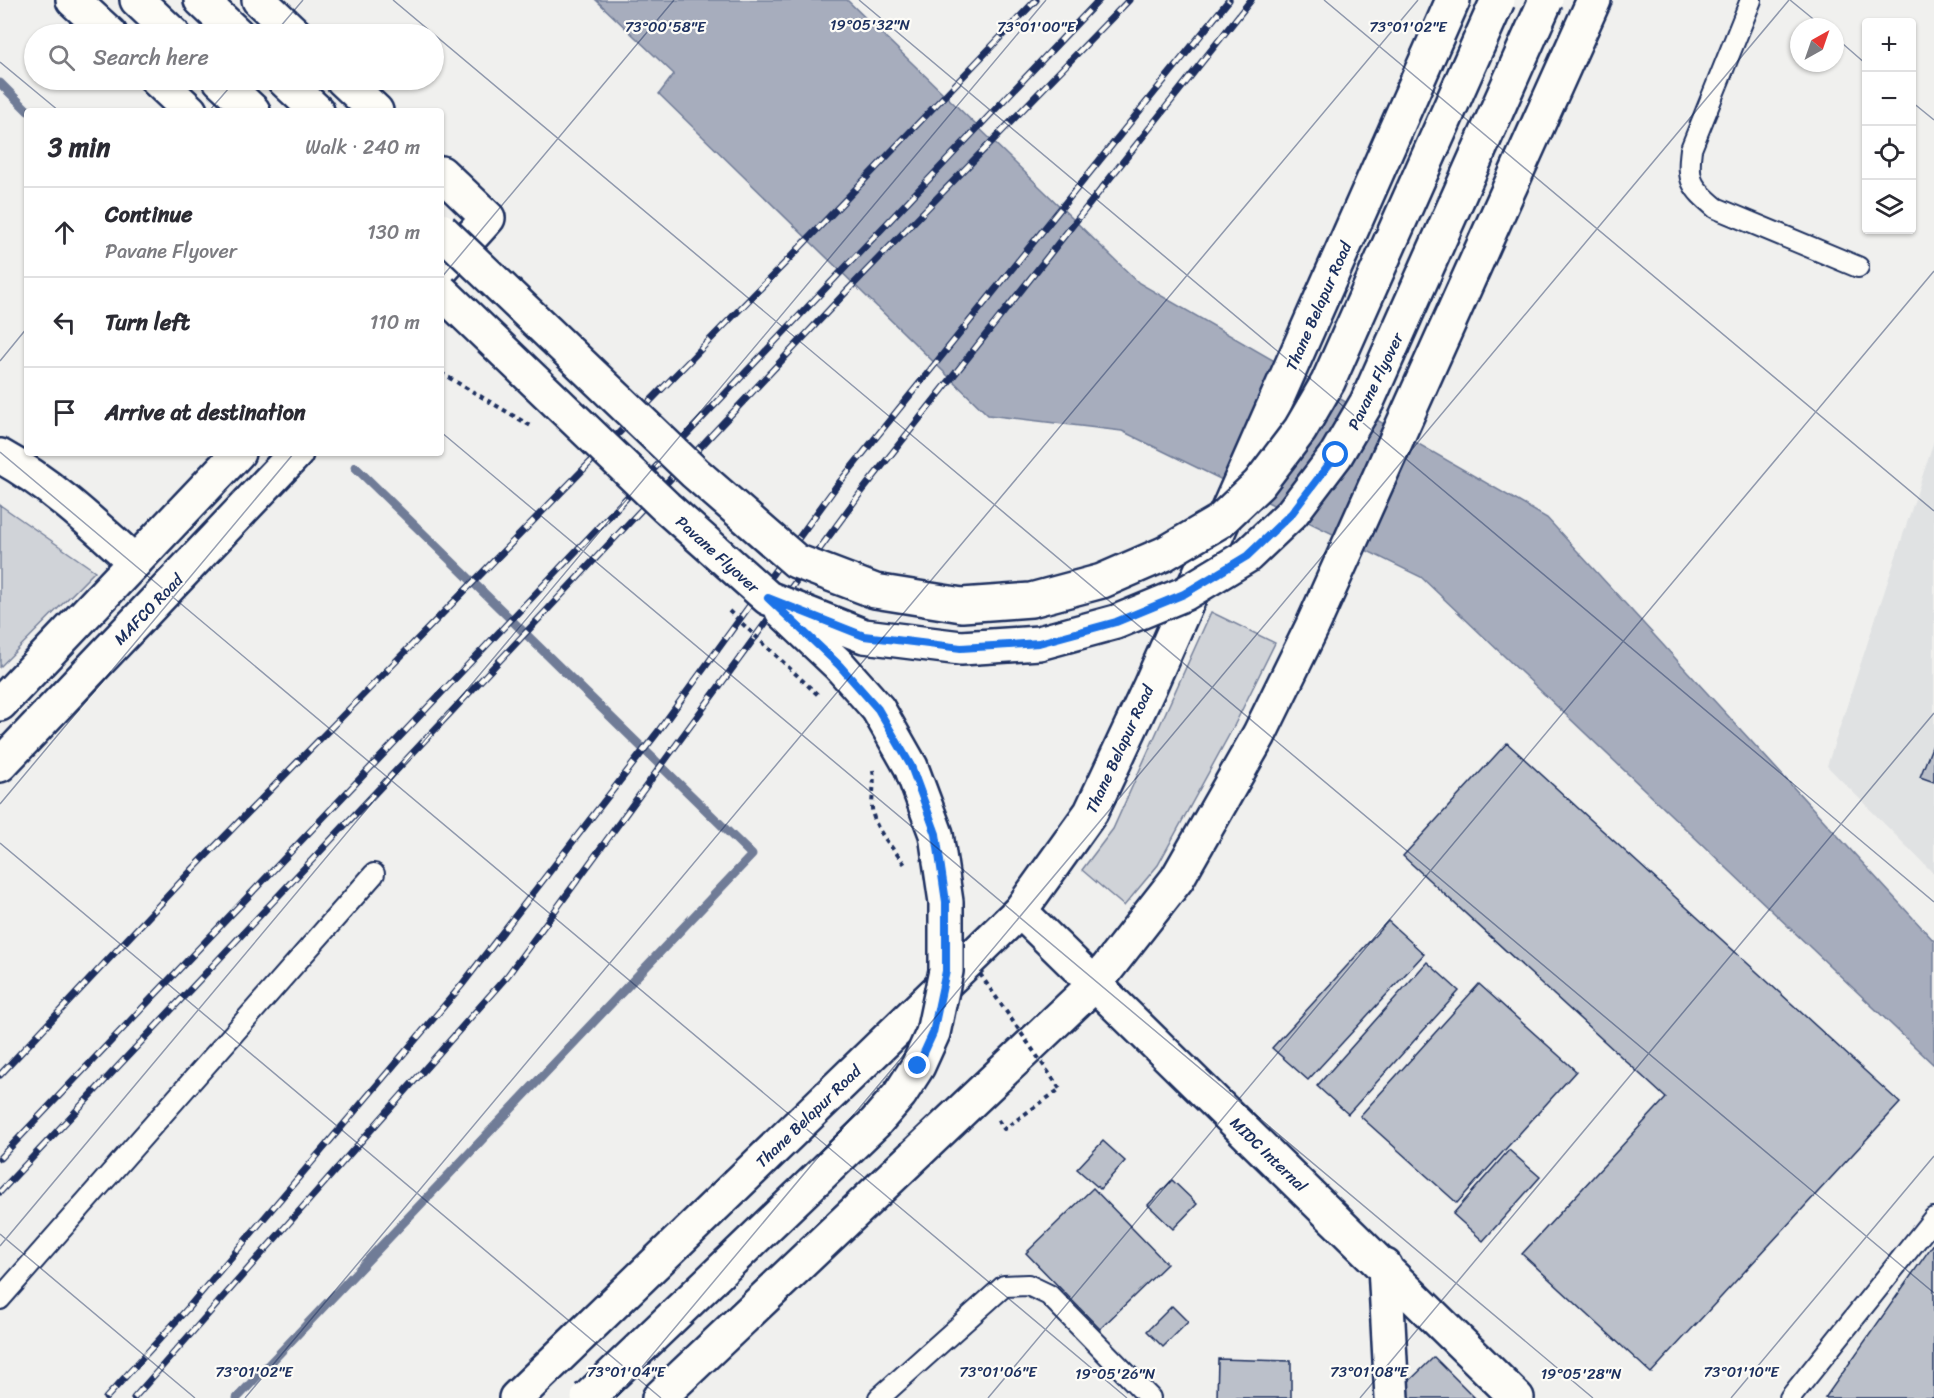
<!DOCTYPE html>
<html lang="en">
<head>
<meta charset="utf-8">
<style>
	body { margin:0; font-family:Sriracha,sans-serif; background:#f7f7f7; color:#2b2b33 }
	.controls { position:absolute; right:18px; top:18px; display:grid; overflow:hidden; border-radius:6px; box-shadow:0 2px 4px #0004 }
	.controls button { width:54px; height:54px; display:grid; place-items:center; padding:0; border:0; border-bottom:2px solid #e1e1e2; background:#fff; color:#2b2b33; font:30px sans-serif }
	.compass { position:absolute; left:1790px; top:18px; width:54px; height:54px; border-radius:50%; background:#fff; box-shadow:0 2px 4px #0004; rotate:40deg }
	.stop { position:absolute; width:18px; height:18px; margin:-14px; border:4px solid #1a73e8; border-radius:50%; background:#fff }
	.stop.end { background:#1a73e8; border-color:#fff; box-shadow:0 2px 6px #0008 }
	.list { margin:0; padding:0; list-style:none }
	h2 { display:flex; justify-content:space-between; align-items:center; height:78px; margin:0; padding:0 24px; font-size:26px }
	h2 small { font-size:20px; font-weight:400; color:#7c7c81 }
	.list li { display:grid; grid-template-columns:39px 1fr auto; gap:18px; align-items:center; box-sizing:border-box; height:90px; padding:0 24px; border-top:2px solid #e1e1e2 }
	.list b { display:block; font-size:22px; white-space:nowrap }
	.list p { margin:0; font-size:20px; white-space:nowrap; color:#7c7c81 }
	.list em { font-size:20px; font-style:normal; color:#7c7c81 }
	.icon { flex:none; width:33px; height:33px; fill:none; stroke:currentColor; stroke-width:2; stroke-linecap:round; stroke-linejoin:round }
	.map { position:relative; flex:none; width:1934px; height:1398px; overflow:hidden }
	.search { position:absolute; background:#fff; box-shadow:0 2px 4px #0004; left:24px; top:24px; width:420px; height:66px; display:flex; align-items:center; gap:15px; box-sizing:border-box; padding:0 21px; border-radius:33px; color:#7c7c81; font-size:22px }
	.panel { position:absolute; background:#fff; box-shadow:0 2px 4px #0004; left:24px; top:108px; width:420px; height:348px; border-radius:6px }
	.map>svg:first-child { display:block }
	.built { fill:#e0e2e3 }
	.green { fill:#d0d3d8; stroke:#76819b; stroke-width:1.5 }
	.water { fill:#a7adbd; stroke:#6f7b97; stroke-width:1.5 }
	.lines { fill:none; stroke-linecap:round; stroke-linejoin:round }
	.stream { stroke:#6f7b97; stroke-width:9 }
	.building { fill:#bbc0ca; stroke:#1b2f5e; stroke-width:1.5 }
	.lane-casing { stroke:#1b2f5e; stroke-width:24 }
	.street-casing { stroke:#1b2f5e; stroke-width:38 }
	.secondary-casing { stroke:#1b2f5e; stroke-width:38 }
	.primary-casing { stroke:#1b2f5e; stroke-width:38 }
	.path { stroke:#1b2f5e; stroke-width:4; stroke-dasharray:4.5 4.5; stroke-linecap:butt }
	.lane { stroke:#fdfcf7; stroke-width:20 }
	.street { stroke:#fdfcf7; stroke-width:33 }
	.secondary { stroke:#fdfcf7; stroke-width:33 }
	.primary { stroke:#fdfcf7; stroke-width:33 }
	.rail-casing { stroke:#1b2f5e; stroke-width:7 }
	.rail { stroke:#fdfcf7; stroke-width:4.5; stroke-dasharray:14; stroke-linecap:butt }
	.primary-bridge-casing { stroke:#1b2f5e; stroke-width:38; stroke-linecap:butt }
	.path-bridge { stroke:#1b2f5e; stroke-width:4; stroke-dasharray:4.5 4.5; stroke-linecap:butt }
	.primary-bridge { stroke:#fdfcf7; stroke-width:33 }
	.route { stroke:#1a73e8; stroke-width:8 }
	.ticks { fill:none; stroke:#1b2f5e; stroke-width:1.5; stroke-opacity:0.45 }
	.labels { text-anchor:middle; stroke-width:4.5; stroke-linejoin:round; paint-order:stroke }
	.street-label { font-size:16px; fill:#1b2f5e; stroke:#fdfcf7 }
	.ticks-label { font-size:15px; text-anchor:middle; fill:#1b2f5e; stroke:#fdfcf7; stroke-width:4.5; stroke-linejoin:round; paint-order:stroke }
</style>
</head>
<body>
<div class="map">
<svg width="1934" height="1398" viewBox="0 0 1934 1398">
	<rect width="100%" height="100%" fill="#f0f0ee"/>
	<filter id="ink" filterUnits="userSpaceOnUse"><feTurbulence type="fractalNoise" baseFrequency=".0167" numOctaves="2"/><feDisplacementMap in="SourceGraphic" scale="12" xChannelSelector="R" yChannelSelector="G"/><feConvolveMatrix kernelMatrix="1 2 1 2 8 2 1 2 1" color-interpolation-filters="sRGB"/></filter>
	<g filter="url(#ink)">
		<!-- built -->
		<path class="built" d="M 1934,441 L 1934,874 L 1827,766 Z"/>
		<!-- green -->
		<path class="green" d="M 0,505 L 95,571 L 0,667 Z
			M 1211,612 L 1275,643 L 1234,726 L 1158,865 L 1124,906 L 1082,870 L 1113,829 Z"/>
		<!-- water -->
		<path class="water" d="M 596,0 L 847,0 L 1139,283 L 1547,518 L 1934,941 L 1934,1065 L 1421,577 L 1122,431 L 988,415 L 659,94 L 674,74 Z"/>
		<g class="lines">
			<!-- stream -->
			<path class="stream" d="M 0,83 L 28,111
				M 237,1398 L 752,855 L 355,467"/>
		</g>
		<!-- building -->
		<path class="building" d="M 1934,742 L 1934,782 L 1920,777 Z
			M 1507,743 L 1900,1103 L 1651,1373 L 1522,1254 L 1666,1098 L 1403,856 Z
			M 1388,921 L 1424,954 L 1308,1080 L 1272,1048 Z
			M 1427,962 L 1459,991 L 1348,1114 L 1317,1086 Z
			M 1479,984 L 1576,1071 L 1457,1203 L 1360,1116 Z
			M 1103,1141 L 1125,1161 L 1100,1189 L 1077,1169 Z
			M 1509,1150 L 1540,1177 L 1483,1241 L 1453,1214 Z
			M 1172,1180 L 1197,1204 L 1173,1229 L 1148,1205 Z
			M 1093,1188 L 1167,1264 L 1100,1329 L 1026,1253 Z
			M 1934,1243 L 1934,1398 L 1825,1398 Z
			M 1172,1306 L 1188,1322 L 1163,1347 L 1147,1331 Z
			M 1434,1357 L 1475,1398 L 1406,1398 L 1399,1391 Z
			M 1218,1359 L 1291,1361 L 1291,1398 L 1217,1398 Z"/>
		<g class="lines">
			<defs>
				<path id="lane" d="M 1751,0 L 1691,149 C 1687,181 1691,187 1716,208 L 1858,267
					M 0,1299 L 374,874
					M 879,1398 L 1004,1286 L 1028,1285 L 1049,1295 L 1150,1398
					M 1790,1398 L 1934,1218"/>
				<path id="street" d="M 0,456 C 51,484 93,524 135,562
					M 1385,1266 L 1392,1398"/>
				<path id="secondary" d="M 73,0 L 110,34
					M 259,0 L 295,34
					M 157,80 L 190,111
					M 343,80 L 376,111
					M 441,173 L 488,218 L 441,270
					M 0,704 L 238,453
					M 0,765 L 296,453
					M 1020,911 L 1517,1398"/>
				<path id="primary" d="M 137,0 L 173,34
					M 201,0 L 237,34
					M 220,80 L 253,111
					M 284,80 L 317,111
					M 516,1398 L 1020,911 L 1091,812 L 1150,686 L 1453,0
					M 659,1398 L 1095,984 L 1177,879 L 1259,735 L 1312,627 L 1594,0"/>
			</defs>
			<!-- lane casing -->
			<use href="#lane" class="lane-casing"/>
			<!-- street casing -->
			<use href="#street" class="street-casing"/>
			<!-- secondary casing -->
			<use href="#secondary" class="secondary-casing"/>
			<!-- primary casing -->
			<use href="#primary" class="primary-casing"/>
			<!-- path -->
			<path class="path" d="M 998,1120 L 1004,1129 L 1060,1089"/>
			<!-- lane -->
			<use href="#lane" class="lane"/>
			<!-- street -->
			<use href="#street" class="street"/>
			<!-- secondary -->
			<use href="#secondary" class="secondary"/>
			<!-- primary -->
			<use href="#primary" class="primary"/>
			<defs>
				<path id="rail" d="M 0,1075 L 193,869 L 786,262 L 1036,0
					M 0,1158 L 1099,0
					M 0,1192 L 846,292 L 1129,0
					M 106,1398 L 188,1308 L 461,986 L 657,733 L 835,488 L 1229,0
					M 134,1398 L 508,975 L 859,495 L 1251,0"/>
			</defs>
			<!-- rail casing -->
			<use href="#rail" class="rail-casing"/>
			<!-- rail -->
			<use href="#rail" class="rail"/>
			<defs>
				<path id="primary-bridge" d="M 441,230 L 695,473 L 796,561 L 875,591 L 962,605 L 1031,600 L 1102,581 L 1164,554 L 1220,521 L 1259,484 L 1300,430 L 1328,382 L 1498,0
					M 441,291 L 666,507 L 768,598 L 864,636 L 961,648 L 1039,643 L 1116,622 L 1184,594 L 1247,556 L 1292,513 L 1336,455 L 1367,402 L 1546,0
					M 588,1398 L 875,1123 L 900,1094 L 918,1066 L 933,1033 L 946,971 L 946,902 L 936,834 L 911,767 L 878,709 L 839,665 L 782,611"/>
			</defs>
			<!-- primary-bridge casing -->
			<use href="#primary-bridge" class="primary-bridge-casing"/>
			<!-- path-bridge -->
			<path class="path-bridge" d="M 441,373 L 531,426
				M 729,611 L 818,695
				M 873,770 C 875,785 872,794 872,808 C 873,829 895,850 906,866
				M 980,974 L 1060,1089"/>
			<!-- primary-bridge -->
			<use href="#primary-bridge" class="primary-bridge"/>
		</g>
	</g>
	<g class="lines" filter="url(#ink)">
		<!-- route -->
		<path class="route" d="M 918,1066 L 933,1033 L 946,971 L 946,902 L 936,834 L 911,766 L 878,709 L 839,665 L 768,598 L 864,636 L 961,648 L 1039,643 L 1116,622 L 1184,594 L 1247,556 L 1292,513 L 1336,455"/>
	</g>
	<!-- ticks -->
	<path class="ticks" d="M 393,0 L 1934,1293M 859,0 L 1934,902M 1324,0 L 1934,511M 1790,0 L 1823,27M 274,34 L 303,0M 1835,37 L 1866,64M 0,62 L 59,111M 1912,102 L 1934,120M 209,111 L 236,80M 441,278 L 674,0M 0,361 L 27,328M 441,432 L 1593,1398M 0,452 L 1127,1398M 0,804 L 294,453M 0,843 L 661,1398M 0,1234 L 195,1398M 0,1246 L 1046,0M 245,1398 L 1418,0M 616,1398 L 1789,0M 988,1398 L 1934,271M 1360,1398 L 1934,713M 1731,1398 L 1934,1156"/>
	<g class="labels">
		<!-- street labels -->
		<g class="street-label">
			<text transform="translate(1318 306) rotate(-66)" y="6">Thane Belapur Road</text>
			<text transform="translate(1375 381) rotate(-64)" y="6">Pavane Flyover</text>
			<text transform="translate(718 554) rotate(42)" y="6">Pavane Flyover</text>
			<text transform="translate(148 609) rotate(-46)" y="6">MAFCO Road</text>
			<text transform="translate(1119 749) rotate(-65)" y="6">Thane Belapur Road</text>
			<text transform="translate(808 1116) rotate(-44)" y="6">Thane Belapur Road</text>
			<text transform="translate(1269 1154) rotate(44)" y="6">MIDC Internal</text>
		</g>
	</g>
	<g class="ticks-label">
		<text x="870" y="30">19°05'32"N</text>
		<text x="665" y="32">73°00'58"E</text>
		<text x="1036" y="32">73°01'00"E</text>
		<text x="1408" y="32">73°01'02"E</text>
		<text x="254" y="1377">73°01'02"E</text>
		<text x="626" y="1377">73°01'04"E</text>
		<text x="998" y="1377">73°01'06"E</text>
		<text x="1369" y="1377">73°01'08"E</text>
		<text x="1741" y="1377">73°01'10"E</text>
		<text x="1115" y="1379">19°05'26"N</text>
		<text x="1581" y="1379">19°05'28"N</text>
	</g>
</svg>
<div class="controls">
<button>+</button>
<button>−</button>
<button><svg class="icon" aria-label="locate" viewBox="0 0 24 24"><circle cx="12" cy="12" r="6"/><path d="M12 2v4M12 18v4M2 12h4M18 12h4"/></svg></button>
<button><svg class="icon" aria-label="layers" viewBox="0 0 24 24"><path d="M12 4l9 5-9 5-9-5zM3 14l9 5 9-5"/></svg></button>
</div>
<svg class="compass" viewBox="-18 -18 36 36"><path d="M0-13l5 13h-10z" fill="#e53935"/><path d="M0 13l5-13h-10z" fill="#7c7c81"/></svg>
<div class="stop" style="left:1336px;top:455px"></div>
<div class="stop end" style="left:918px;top:1066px"></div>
<div class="search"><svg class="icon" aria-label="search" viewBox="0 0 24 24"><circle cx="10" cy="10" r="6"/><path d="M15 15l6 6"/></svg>Search here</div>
<section class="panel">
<h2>3 min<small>Walk · 240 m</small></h2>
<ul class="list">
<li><svg class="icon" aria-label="ahead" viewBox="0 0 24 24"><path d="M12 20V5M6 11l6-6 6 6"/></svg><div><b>Continue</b><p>Pavane Flyover</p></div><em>130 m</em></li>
<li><svg class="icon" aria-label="left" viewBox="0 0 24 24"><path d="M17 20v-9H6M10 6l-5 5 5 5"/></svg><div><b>Turn left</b></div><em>110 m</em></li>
<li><svg class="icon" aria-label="arrive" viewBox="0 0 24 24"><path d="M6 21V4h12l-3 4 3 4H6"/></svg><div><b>Arrive at destination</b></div></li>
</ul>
</section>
</div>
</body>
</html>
